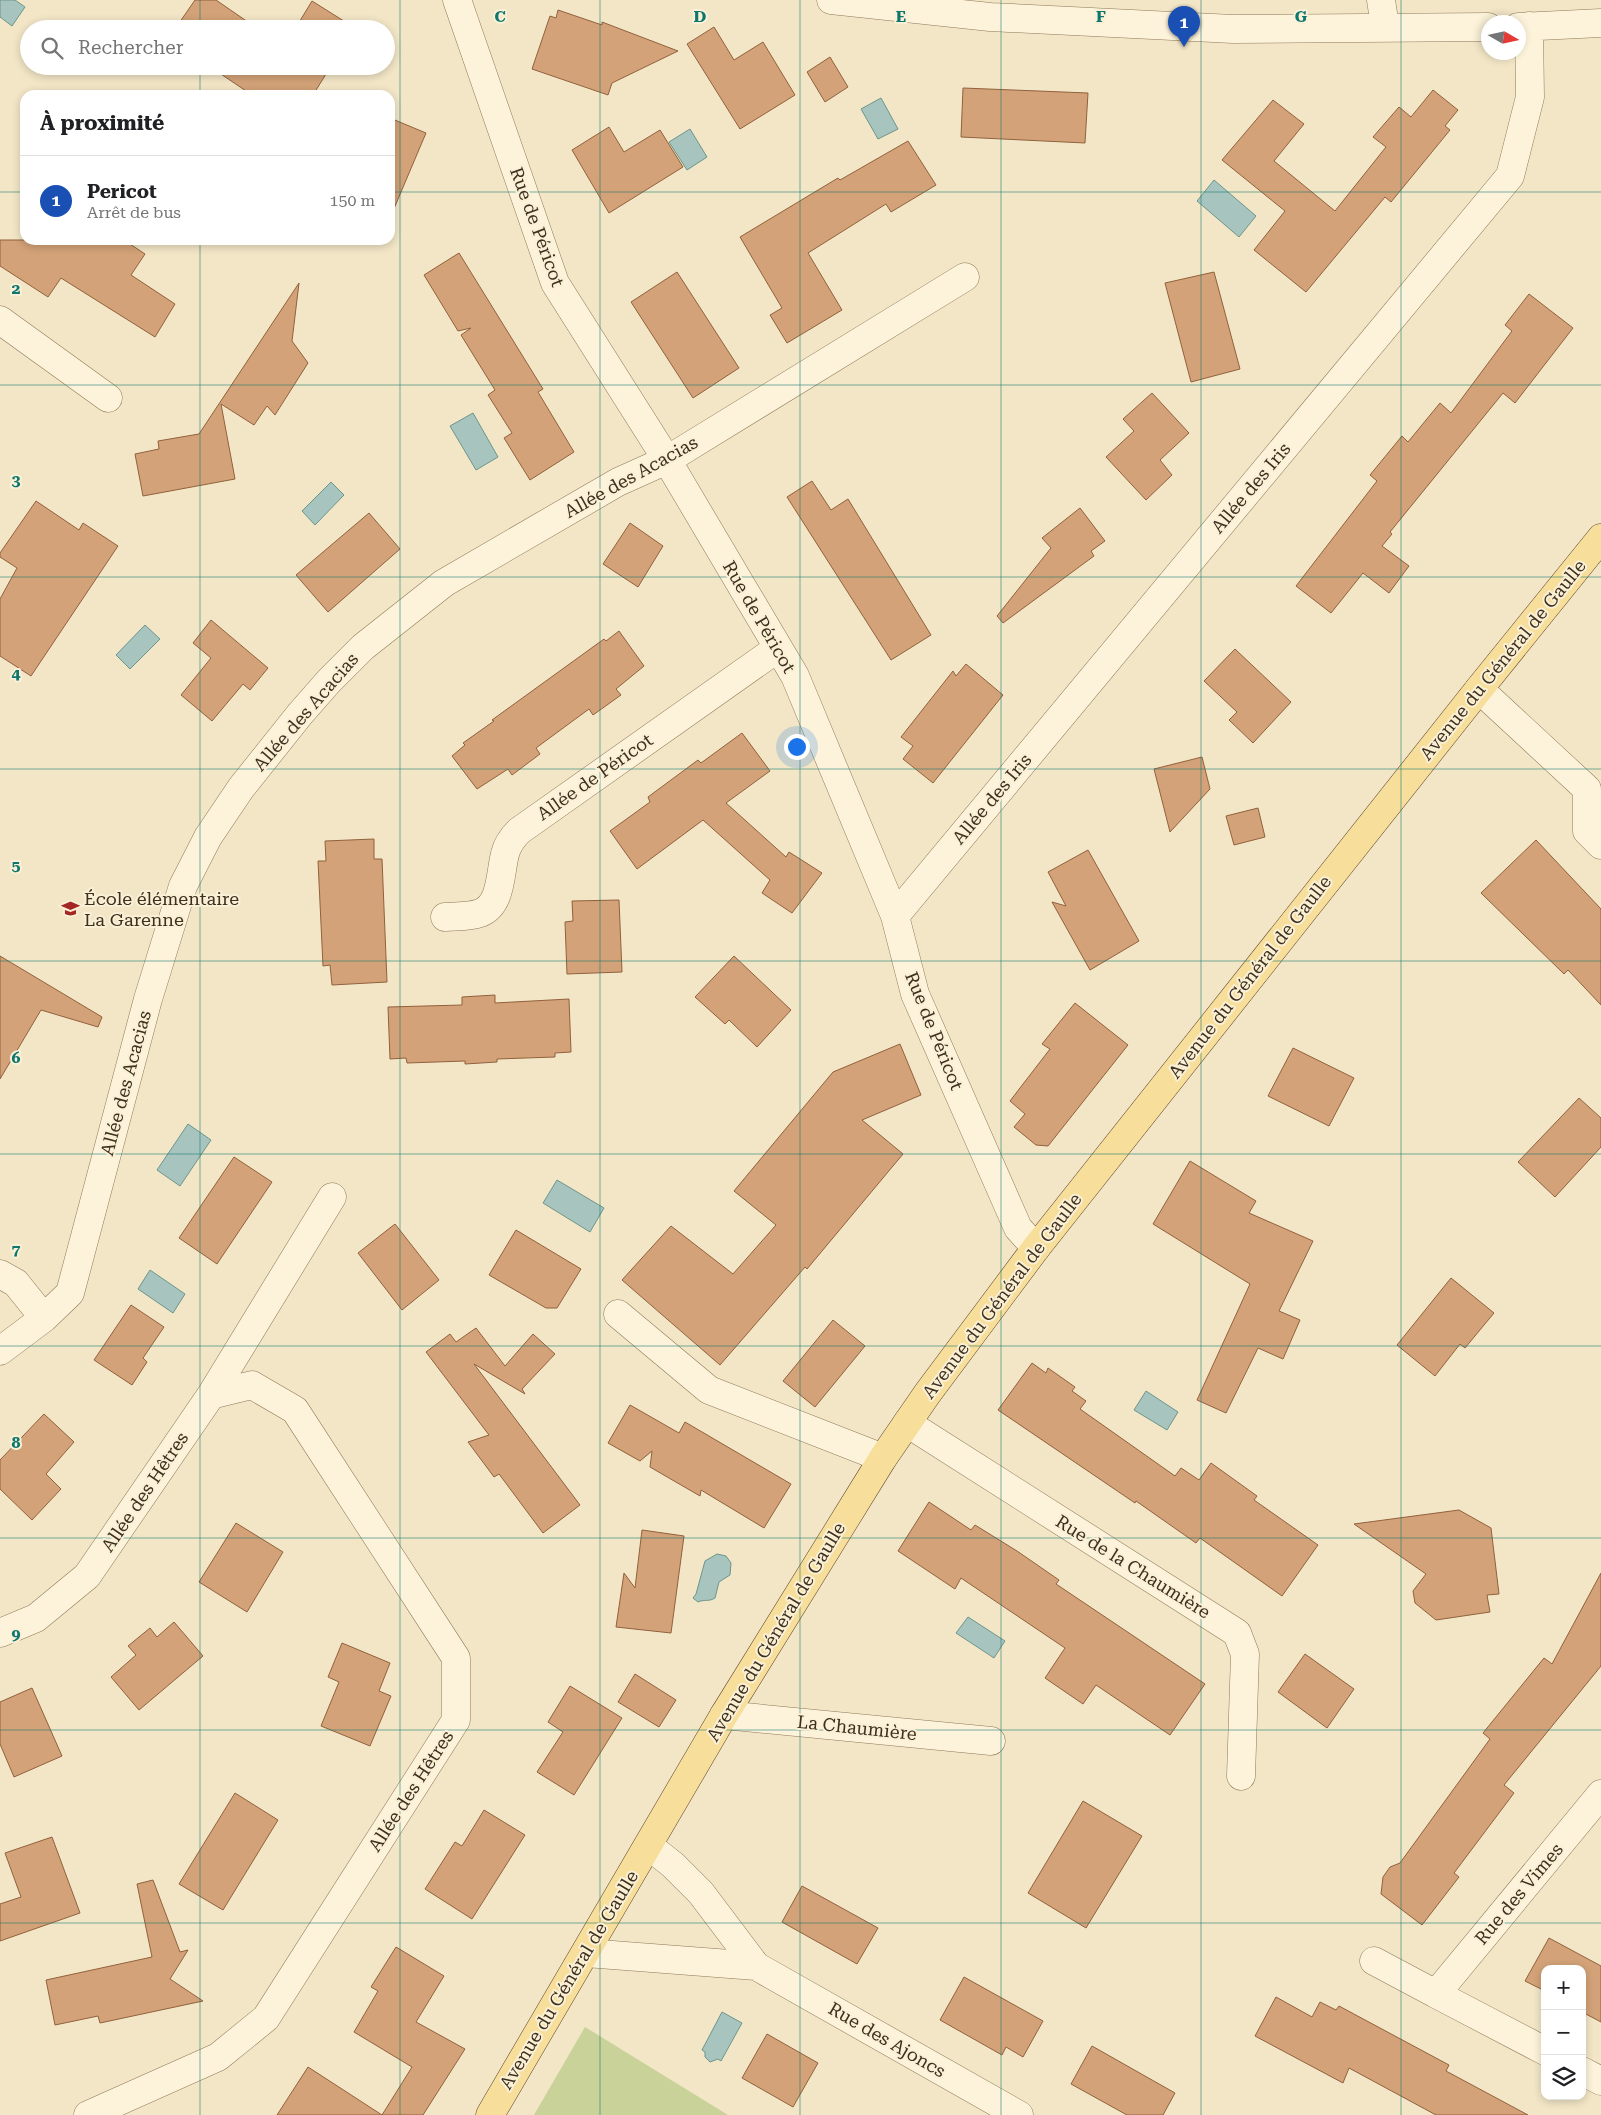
<!DOCTYPE html>
<html lang="fr">
<head>
<meta charset="utf-8">
<style>
	body { margin:0; font-family:"Roboto Serif",serif; background:#f6f6f6; color:#202124 }
	.controls { position:absolute; right:15px; bottom:15px; display:grid; overflow:hidden; border-radius:10px; box-shadow:0 2px 8px #0003 }
	.controls button { width:45px; height:45px; display:grid; place-items:center; padding:0; border:0; border-bottom:1px solid #e0e0e0; background:#fff; color:#202124; font:25px sans-serif }
	.compass { position:absolute; left:1481px; top:15px; width:45px; height:45px; border-radius:50%; background:#fff; box-shadow:0 2px 8px #0003; rotate:99deg }
	.you { position:absolute; left:796px; top:746px; width:18px; height:18px; margin:-12px; border:4px solid #fff; border-radius:50%; background:#1a73e8; box-shadow:0 0 0 8px #1a73e833 }
	.badge { display:grid; place-items:center; width:32px; height:32px; border-radius:50%; background:#a42724; color:#fff; font-size:16px; font-weight:700 }
	.pin { position:absolute; translate:-50% -41px; filter:drop-shadow(0 1px 2px #0008) }
	.pin::after { content:''; position:absolute; top:26px; width:18px; height:15px; background:inherit; clip-path:polygon(0 0,100% 0,50% 100%) }
	.list { margin:0; padding:0; list-style:none }
	h2 { display:flex; justify-content:space-between; align-items:center; height:65px; margin:0; padding:0 20px; font-size:21px }
	h2 small { font-size:16px; font-weight:400; color:#757577 }
	.list li { display:grid; grid-template-columns:32px 1fr auto; gap:15px; align-items:center; box-sizing:border-box; height:90px; padding:0 20px; border-top:1px solid #e0e0e0 }
	.list b { display:block; font-size:19px; white-space:nowrap }
	.list p { margin:0; font-size:16px; white-space:nowrap; color:#757577 }
	.list em { font-size:16px; font-style:normal; color:#757577 }
	.icon { flex:none; width:28px; height:28px; fill:none; stroke:currentColor; stroke-width:2; stroke-linecap:round; stroke-linejoin:round }
	.map { position:relative; flex:none; width:1601px; height:2115px; overflow:hidden }
	.search { position:absolute; background:#fff; box-shadow:0 2px 8px #0003; left:20px; top:20px; width:375px; height:55px; display:flex; align-items:center; gap:12px; box-sizing:border-box; padding:0 18px; border-radius:28px; color:#757577; font-size:19px }
	.panel { position:absolute; background:#fff; box-shadow:0 2px 8px #0003; left:20px; top:90px; width:375px; height:155px; border-radius:15px }
	.map>svg:first-child { display:block }
	.green { fill:#c9d298 }
	.water { fill:#a7c5be; stroke:#6d958c }
	.building { fill:#d3a278; stroke:#91613d }
	.lines { fill:none; stroke-linecap:round; stroke-linejoin:round }
	.minor-casing { stroke:#907859; stroke-width:29 }
	.major-casing { stroke:#5d462e; stroke-width:29 }
	.minor { stroke:#fcf3da; stroke-width:28 }
	.major { stroke:#f8de9b; stroke-width:28 }
	.grid { fill:none; stroke:#0f766e; stroke-width:1; stroke-opacity:0.55 }
	.labels { text-anchor:middle; stroke-width:4; stroke-linejoin:round; paint-order:stroke }
	.street-label { font-size:18px; fill:#3e2f1e; stroke:#f9f0d6 }
	.poi-label { font-size:18px; fill:#3e2f1e; stroke:#f9f0d6; text-anchor:start }
	.grid-label { font-size:16px; text-anchor:middle; font-weight:bold; fill:#0f766e; stroke:#f9f0d6; stroke-width:4; stroke-linejoin:round; paint-order:stroke }
</style>
</head>
<body>
<div class="map">
<svg width="1601" height="2115" viewBox="0 0 1601 2115">
	<rect width="100%" height="100%" fill="#f2e6c6"/>
	<!-- green -->
	<path class="green" d="M 585,2027 L 728,2115 L 534,2115 Z"/>
	<!-- water -->
	<path class="water" d="M 0,0 L 15,0 L 25,7 L 12,26 L 0,17 Z
		M 881,98 L 898,129 L 878,139 L 861,109 Z
		M 690,129 L 707,157 L 687,170 L 669,142 Z
		M 1214,180 L 1256,216 L 1239,237 L 1197,201 Z
		M 473,413 L 498,457 L 476,470 L 450,426 Z
		M 331,482 L 344,495 L 315,525 L 302,511 Z
		M 145,625 L 160,639 L 130,669 L 116,655 Z
		M 188,1124 L 211,1140 L 180,1186 L 157,1170 Z
		M 557,1180 L 604,1208 L 590,1232 L 543,1203 Z
		M 150,1270 L 185,1294 L 173,1313 L 138,1289 Z
		M 1146,1391 L 1178,1412 L 1167,1430 L 1134,1410 Z
		M 717,1554 L 726,1556 L 731,1563 L 730,1575 L 719,1582 L 715,1598 C 709,1602 704,1599 698,1602 L 693,1598 L 696,1594 L 705,1561 Z
		M 968,1617 L 1005,1641 L 994,1658 L 956,1633 Z
		M 722,2012 L 742,2023 L 721,2061 L 718,2059 L 710,2062 L 705,2057 L 705,2052 L 702,2050 Z"/>
	<!-- building -->
	<path class="building" d="M 195,0 L 216,0 L 258,29 L 175,29 Z
		M 312,1 L 355,28 L 354,29 L 295,29 Z
		M 558,10 L 602,25 L 602,22 L 678,51 L 612,83 L 608,95 L 532,69 L 550,16 L 556,18 Z
		M 714,27 L 734,60 L 763,42 L 795,95 L 740,129 L 687,44 Z
		M 830,57 L 848,87 L 825,102 L 807,72 Z
		M 209,66 L 331,66 L 313,95 L 252,95 Z
		M 963,88 L 1088,93 L 1085,143 L 961,137 Z
		M 1433,90 L 1458,110 L 1445,126 L 1450,130 L 1391,202 L 1385,197 L 1306,292 L 1254,250 L 1285,211 L 1222,160 L 1273,100 L 1304,124 L 1274,161 L 1335,211 L 1386,147 L 1373,137 L 1399,107 L 1411,117 Z
		M 390,118 L 426,133 L 390,218 Z
		M 609,127 L 624,152 L 660,130 L 683,167 L 609,213 L 572,150 Z
		M 908,141 L 936,185 L 891,212 L 886,204 L 808,253 L 842,310 L 787,343 L 770,315 L 782,308 L 740,237 L 838,178 L 840,180 Z
		M 0,240 L 124,240 L 145,254 L 131,275 L 175,304 L 155,337 L 61,278 L 48,297 L 0,266 Z
		M 459,253 L 543,389 L 538,392 L 574,452 L 530,480 L 504,438 L 512,433 L 488,395 L 495,390 L 461,335 L 471,328 L 458,331 L 424,275 Z
		M 677,272 L 739,368 L 693,398 L 631,302 Z
		M 1214,272 L 1240,369 L 1191,382 L 1165,283 Z
		M 299,283 L 292,341 L 308,363 L 275,415 L 267,406 L 254,425 L 221,404 L 235,479 L 143,496 L 135,454 L 159,449 L 158,441 L 199,434 Z
		M 1529,294 L 1573,328 L 1515,403 L 1503,393 L 1390,532 L 1392,534 L 1382,546 L 1409,566 L 1389,593 L 1363,573 L 1331,613 L 1296,586 L 1377,481 L 1370,475 L 1402,436 L 1408,442 L 1440,403 L 1451,413 L 1512,331 L 1505,325 Z
		M 1152,393 L 1189,433 L 1160,460 L 1172,475 L 1146,500 L 1106,457 L 1134,431 L 1123,419 Z
		M 812,481 L 831,510 L 848,499 L 931,635 L 891,660 L 787,497 Z
		M 36,501 L 79,530 L 83,523 L 118,546 L 31,676 L 0,656 L 0,599 L 17,568 L 0,557 L 0,553 Z
		M 1080,508 L 1105,541 L 1091,551 L 1094,556 L 1003,623 L 997,616 L 1051,548 L 1042,538 Z
		M 369,513 L 400,549 L 328,612 L 296,575 Z
		M 630,523 L 663,546 L 638,587 L 603,564 Z
		M 211,620 L 268,668 L 250,690 L 243,684 L 212,721 L 181,695 L 211,658 L 193,643 Z
		M 619,631 L 644,666 L 616,689 L 621,695 L 593,715 L 589,709 L 536,748 L 540,754 L 512,775 L 508,769 L 477,789 L 452,756 L 465,745 L 463,743 L 494,721 L 492,720 L 604,639 L 606,641 Z
		M 1235,649 L 1291,702 L 1253,743 L 1229,720 L 1237,712 L 1204,681 Z
		M 966,664 L 1003,695 L 933,783 L 903,759 L 913,746 L 901,737 L 953,671 L 956,676 Z
		M 742,733 L 770,771 L 726,803 L 786,857 L 789,852 L 822,873 L 792,913 L 762,893 L 770,880 L 703,820 L 637,869 L 610,831 L 650,802 L 648,797 L 698,760 L 701,763 Z
		M 1202,757 L 1210,789 L 1170,832 L 1154,769 Z
		M 1258,808 L 1265,837 L 1234,845 L 1226,816 Z
		M 374,839 L 374,859 L 382,859 L 387,982 L 332,985 L 330,965 L 323,966 L 318,861 L 326,861 L 325,841 Z
		M 1536,840 L 1601,909 L 1601,1005 L 1568,970 L 1564,974 L 1481,893 Z
		M 1088,850 L 1139,941 L 1090,970 L 1052,902 L 1066,906 L 1048,872 Z
		M 619,900 L 622,972 L 567,974 L 565,922 L 573,921 L 572,901 Z
		M 0,956 L 102,1017 L 98,1027 L 41,1010 L 0,1079 Z
		M 734,956 L 791,1010 L 757,1047 L 729,1020 L 725,1024 L 695,997 Z
		M 495,995 L 495,1003 L 569,999 L 571,1052 L 555,1053 L 555,1057 L 497,1059 L 497,1062 L 465,1064 L 465,1061 L 407,1063 L 406,1058 L 390,1059 L 388,1007 L 462,1005 L 462,997 Z
		M 1075,1003 L 1128,1045 L 1048,1146 L 1036,1145 L 1014,1127 L 1025,1114 L 1010,1101 L 1050,1049 L 1042,1044 Z
		M 900,1044 L 921,1095 L 862,1120 L 903,1154 L 807,1269 L 805,1267 L 720,1365 L 622,1280 L 671,1226 L 733,1274 L 776,1225 L 734,1191 L 833,1072 Z
		M 1293,1048 L 1354,1078 L 1329,1126 L 1268,1096 Z
		M 1579,1098 L 1601,1118 L 1601,1147 L 1555,1197 L 1518,1162 Z
		M 234,1157 L 272,1182 L 217,1264 L 179,1238 Z
		M 1190,1161 L 1256,1201 L 1249,1213 L 1313,1241 L 1279,1311 L 1300,1320 L 1283,1359 L 1258,1348 L 1226,1413 L 1197,1400 L 1250,1284 L 1153,1224 Z
		M 395,1224 L 439,1280 L 402,1310 L 358,1253 Z
		M 516,1230 L 581,1269 L 557,1308 L 546,1308 L 489,1275 Z
		M 1451,1278 L 1494,1313 L 1465,1348 L 1460,1344 L 1435,1376 L 1397,1345 Z
		M 131,1305 L 164,1327 L 143,1358 L 147,1362 L 132,1385 L 94,1360 Z
		M 833,1320 L 865,1346 L 815,1407 L 783,1381 Z
		M 476,1328 L 505,1366 L 533,1334 L 555,1354 L 522,1389 L 525,1394 L 474,1364 L 580,1505 L 543,1533 L 499,1474 L 494,1477 L 468,1442 L 489,1435 L 426,1352 L 450,1334 L 456,1342 Z
		M 1032,1363 L 1046,1373 L 1048,1368 L 1075,1387 L 1072,1391 L 1086,1401 L 1080,1409 L 1175,1476 L 1181,1468 L 1199,1480 L 1211,1463 L 1257,1496 L 1254,1500 L 1318,1545 L 1282,1596 L 1200,1538 L 1196,1543 L 1136,1501 L 1135,1503 L 998,1410 Z
		M 630,1405 L 679,1433 L 685,1422 L 791,1484 L 764,1528 L 701,1490 L 700,1496 L 650,1467 L 652,1451 L 640,1461 L 608,1443 Z
		M 44,1414 L 74,1442 L 46,1474 L 61,1489 L 32,1520 L 0,1489 L 0,1460 Z
		M 929,1502 L 971,1530 L 975,1525 L 1017,1551 L 1059,1580 L 1056,1584 L 1205,1684 L 1170,1735 L 1096,1685 L 1083,1704 L 1045,1678 L 1065,1648 L 961,1578 L 955,1589 L 898,1551 Z
		M 1459,1510 L 1491,1528 L 1499,1594 L 1487,1595 L 1490,1612 L 1436,1620 L 1415,1603 L 1413,1591 L 1426,1574 L 1354,1524 Z
		M 236,1523 L 283,1552 L 247,1612 L 199,1582 Z
		M 642,1530 L 684,1536 L 671,1633 L 616,1627 L 624,1573 L 635,1588 Z
		M 1601,1573 L 1601,1666 L 1504,1785 L 1514,1793 L 1454,1873 L 1459,1877 L 1422,1925 L 1381,1894 L 1383,1877 L 1390,1867 L 1400,1863 L 1490,1739 L 1483,1733 L 1544,1658 L 1552,1664 Z
		M 174,1622 L 203,1656 L 139,1710 L 111,1677 L 136,1655 L 128,1646 L 150,1628 L 157,1637 Z
		M 342,1643 L 390,1663 L 379,1691 L 391,1696 L 370,1746 L 321,1726 L 339,1682 L 328,1677 Z
		M 1305,1654 L 1354,1689 L 1327,1728 L 1278,1692 Z
		M 635,1674 L 676,1700 L 659,1727 L 618,1702 Z
		M 570,1686 L 622,1718 L 574,1795 L 537,1772 L 563,1732 L 548,1722 Z
		M 32,1688 L 62,1756 L 14,1777 L 0,1744 L 0,1702 Z
		M 235,1793 L 278,1820 L 223,1910 L 179,1884 Z
		M 1083,1801 L 1142,1836 L 1086,1928 L 1028,1893 Z
		M 484,1810 L 525,1835 L 472,1919 L 425,1889 L 455,1842 L 462,1846 Z
		M 52,1837 L 80,1913 L 0,1941 L 0,1904 L 21,1897 L 5,1853 Z
		M 153,1880 L 180,1952 L 188,1950 L 170,1979 L 203,2001 L 100,2023 L 98,2016 L 55,2025 L 46,1980 L 152,1957 L 137,1884 Z
		M 802,1886 L 878,1928 L 857,1964 L 782,1922 Z
		M 1549,1938 L 1601,1966 L 1601,2022 L 1582,2012 L 1582,1969 L 1545,1969 L 1545,1991 L 1525,1981 Z
		M 396,1947 L 444,1976 L 416,2022 L 465,2049 L 423,2115 L 277,2115 L 308,2067 L 382,2115 L 412,2067 L 354,2032 L 378,1991 L 371,1987 Z
		M 964,1977 L 1043,2021 L 1023,2057 L 1006,2047 L 1002,2055 L 940,2020 Z
		M 1276,1997 L 1312,2017 L 1320,2002 L 1336,2010 L 1339,2006 L 1449,2065 L 1446,2071 L 1528,2115 L 1436,2115 L 1349,2068 L 1343,2083 L 1255,2036 Z
		M 767,2034 L 818,2063 L 793,2107 L 742,2078 Z
		M 1092,2046 L 1175,2093 L 1163,2115 L 1127,2115 L 1071,2084 Z"/>
	<g class="lines">
		<defs>
			<path id="minor" d="M 457,0 L 555,283 L 667,460 L 795,676 L 895,916 L 915,994 L 1018,1228 L 1036,1248
				M 831,0 L 990,17 L 1233,29 L 1488,27
				M 1381,0 L 1385,27
				M 1518,27 L 1601,23
				M 0,320 L 108,398
				M 1479,689 L 1587,789 L 1587,831 L 1601,845
				M 895,916 L 1510,176 L 1530,97 L 1529,26
				M 445,917 C 456,916 470,917 480,913 C 502,905 500,872 505,854 C 507,845 512,838 519,831 L 778,648
				M 0,1274 L 16,1283 L 44,1318
				M 618,1314 L 709,1390 L 883,1458
				M 0,1351 L 44,1318 L 70,1293 L 148,999 L 183,886 L 208,837 L 241,788 L 300,714 L 329,681 L 363,647 L 444,583 L 618,482 L 667,460 L 965,277
				M 211,1395 L 332,1197
				M 907,1423 L 1237,1633 L 1245,1654 L 1241,1776
				M 0,1633 L 36,1618 L 87,1576 L 211,1395 L 252,1385 L 295,1410 L 456,1658 L 456,1720 L 266,2018 L 218,2057 L 88,2115
				M 724,1715 L 991,1741
				M 649,1846 L 673,1865 L 701,1893 L 756,1966 L 1019,2115
				M 586,1953 L 756,1966
				M 1374,1961 L 1436,1994
				M 1545,2051 L 1436,1994 L 1601,1794
				M 1582,2071 L 1601,2081"/>
			<path id="major" d="M 490,2115 L 724,1715 L 883,1458 L 927,1394 L 1036,1248 L 1479,689 L 1601,538"/>
		</defs>
		<!-- minor casing -->
		<use href="#minor" class="minor-casing"/>
		<!-- major casing -->
		<use href="#major" class="major-casing"/>
		<!-- minor -->
		<use href="#minor" class="minor"/>
		<!-- major -->
		<use href="#major" class="major"/>
	</g>
	<!-- grid -->
	<path class="grid" d="M 200,0 L 200,29M 400,0 L 400,2115M 600,0 L 600,2115M 800,0 L 800,2115M 1001,0 L 1001,2115M 1201,0 L 1201,2115M 1401,0 L 1401,2115M 200,66 L 200,95M 0,192 L 25,192M 390,192 L 1601,192M 200,240 L 200,2115M 0,385 L 1601,385M 0,577 L 1601,577M 0,769 L 1601,769M 0,961 L 1601,961M 0,1154 L 1601,1154M 0,1346 L 1601,1346M 0,1538 L 1601,1538M 0,1730 L 1601,1730M 0,1923 L 1601,1923"/>
	<!-- icons -->
	<defs>
		<symbol id="school-bare" viewBox="-9 -9 18 18"><path d="M0-5L7-2L0 1L-7-2ZM-4 1L0 2.5L4 1V4Q0 6-4 4Z" fill="#a42724" stroke="#f9f0d6" stroke-width="2.5" paint-order="stroke"/></symbol>
	</defs>
	<g fill-rule="evenodd">
		<use href="#school-bare" x="58" y="896" width="25" height="25"/>
	</g>
	<g class="labels">
		<!-- street labels -->
		<g class="street-label">
			<text transform="translate(537 227) rotate(70)" y="6">Rue de Péricot</text>
			<text transform="translate(631 477) rotate(-29)" y="6">Allée des Acacias</text>
			<text transform="translate(1251 488) rotate(-50)" y="6">Allée des Iris</text>
			<text transform="translate(759 617) rotate(60)" y="6">Rue de Péricot</text>
			<text transform="translate(1503 660) rotate(-51)" y="6">Avenue du Général de Gaulle</text>
			<text transform="translate(306 712) rotate(-49)" y="6">Allée des Acacias</text>
			<text transform="translate(595 777) rotate(-35)" y="6">Allée de Péricot</text>
			<text transform="translate(992 799) rotate(-50)" y="6">Allée des Iris</text>
			<text transform="translate(1250 977) rotate(-52)" y="6">Avenue du Général de Gaulle</text>
			<text transform="translate(934 1031) rotate(68)" y="6">Rue de Péricot</text>
			<text transform="translate(126 1083) rotate(-75)" y="6">Allée des Acacias</text>
			<text transform="translate(1002 1296) rotate(-53)" y="6">Avenue du Général de Gaulle</text>
			<text transform="translate(145 1492) rotate(-56)" y="6">Allée des Hêtres</text>
			<text transform="translate(1133 1567) rotate(32)" y="6">Rue de la Chaumière</text>
			<text transform="translate(776 1632) rotate(-59)" y="6">Avenue du Général de Gaulle</text>
			<text transform="translate(857 1728) rotate(6)" y="6">La Chaumière</text>
			<text transform="translate(411 1791) rotate(-57)" y="6">Allée des Hêtres</text>
			<text transform="translate(1519 1894) rotate(-50)" y="6">Rue des Vimes</text>
			<text transform="translate(569 1980) rotate(-59)" y="6">Avenue du Général de Gaulle</text>
			<text transform="translate(887 2040) rotate(30)" y="6">Rue des Ajoncs</text>
		</g>
		<!-- poi labels -->
		<g class="poi-label">
			<text x="84" y="905">École élémentaire<tspan x="84" dy="21">La Garenne</tspan></text>
		</g>
	</g>
	<g class="grid-label">
		<text x="500" y="22">C</text>
		<text x="700" y="22">D</text>
		<text x="901" y="22">E</text>
		<text x="1101" y="22">F</text>
		<text x="1301" y="22">G</text>
		<text x="16" y="294">2</text>
		<text x="16" y="486">3</text>
		<text x="16" y="679">4</text>
		<text x="16" y="871">5</text>
		<text x="16" y="1063">6</text>
		<text x="16" y="1255">7</text>
		<text x="16" y="1448">8</text>
		<text x="16" y="1640">9</text>
	</g>
</svg>
<div class="controls">
<button>+</button>
<button>−</button>
<button><svg class="icon" aria-label="layers" viewBox="0 0 24 24"><path d="M12 4l9 5-9 5-9-5zM3 14l9 5 9-5"/></svg></button>
</div>
<svg class="compass" viewBox="-18 -18 36 36"><path d="M0-13l5 13h-10z" fill="#e53935"/><path d="M0 13l5-13h-10z" fill="#757577"/></svg>
<div class="you"></div>
<div class="pin badge" style="left:1184px;top:47px;background:#1a4fb4">1</div>
<div class="search"><svg class="icon" aria-label="search" viewBox="0 0 24 24"><circle cx="10" cy="10" r="6"/><path d="M15 15l6 6"/></svg>Rechercher</div>
<section class="panel">
<h2>À proximité<small></small></h2>
<ul class="list">
<li><span class="badge" style="background:#1a4fb4">1</span><div><b>Pericot</b><p>Arrêt de bus</p></div><em>150 m</em></li>
</ul>
</section>
</div>
</body>
</html>
